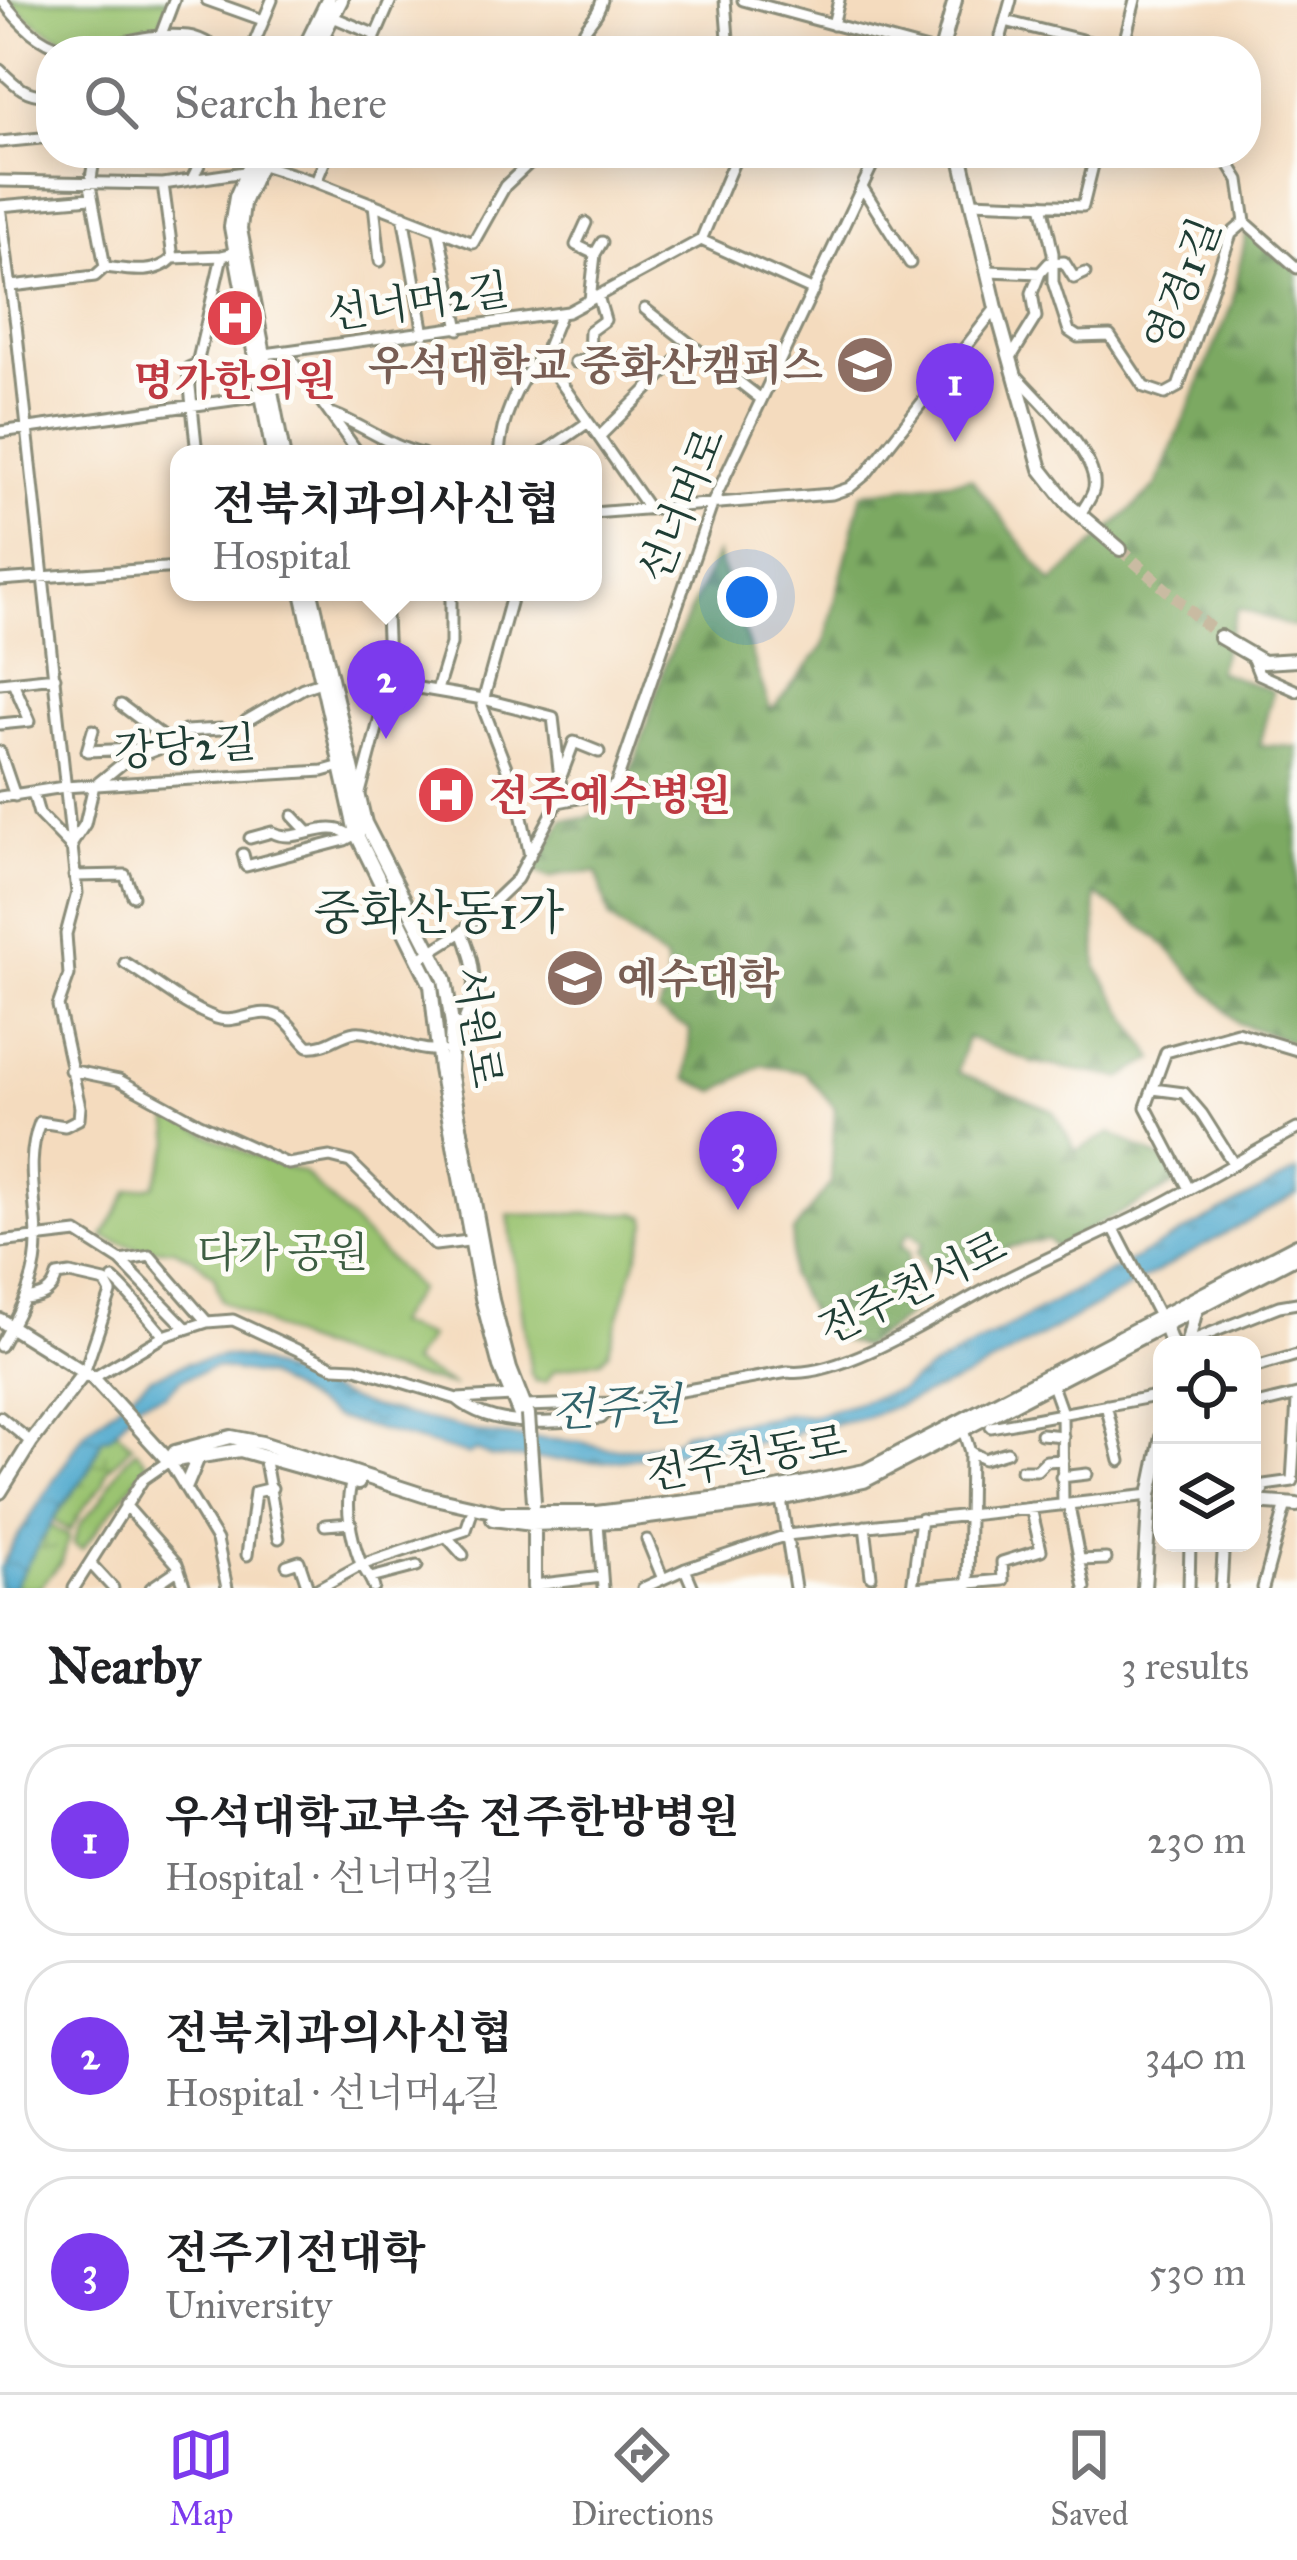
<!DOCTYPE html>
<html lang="en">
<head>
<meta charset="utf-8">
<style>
	body { margin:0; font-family:"IM FELL Great Primer","Noto Serif KR",serif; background:#f2f2f2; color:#202124 }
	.controls { position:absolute; right:36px; bottom:36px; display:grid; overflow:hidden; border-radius:24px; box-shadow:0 6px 30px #0003 }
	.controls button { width:108px; height:108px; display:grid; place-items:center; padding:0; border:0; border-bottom:3px solid #e0e0e0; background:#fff; color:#202124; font:60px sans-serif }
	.you { position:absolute; left:747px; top:597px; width:42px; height:42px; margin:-30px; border:9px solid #fff; border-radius:50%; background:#1a73e8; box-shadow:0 0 0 18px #1a73e833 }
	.badge { display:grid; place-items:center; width:78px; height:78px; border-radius:50%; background:#7c3aed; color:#fff; font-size:39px; font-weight:700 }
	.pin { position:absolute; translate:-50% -99px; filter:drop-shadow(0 3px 6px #0008) }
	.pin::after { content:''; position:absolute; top:63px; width:42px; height:36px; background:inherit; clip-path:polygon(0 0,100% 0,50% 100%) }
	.popup { position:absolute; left:170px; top:445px; width:432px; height:156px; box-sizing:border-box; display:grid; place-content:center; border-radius:24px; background:#fff; filter:drop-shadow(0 3px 9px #0005); font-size:39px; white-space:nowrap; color:#757577 }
	.popup b { font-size:45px; color:#202124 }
	.popup::after { content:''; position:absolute; left:50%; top:100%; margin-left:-24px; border:24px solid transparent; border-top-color:#fff }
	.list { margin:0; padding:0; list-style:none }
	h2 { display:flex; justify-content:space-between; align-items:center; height:156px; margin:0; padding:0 48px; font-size:51px }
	h2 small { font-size:39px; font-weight:400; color:#757577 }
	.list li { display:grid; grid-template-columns:78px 1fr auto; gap:36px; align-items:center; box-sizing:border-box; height:192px; margin:0 24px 24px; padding:0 24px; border:3px solid #e0e0e0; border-radius:48px }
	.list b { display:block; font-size:45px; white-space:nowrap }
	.list p { margin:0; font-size:39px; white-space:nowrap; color:#757577 }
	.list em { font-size:39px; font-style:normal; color:#757577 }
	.icon { flex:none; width:66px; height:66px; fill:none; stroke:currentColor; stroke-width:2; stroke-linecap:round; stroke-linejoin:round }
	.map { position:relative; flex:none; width:1297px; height:1588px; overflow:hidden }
	.search { position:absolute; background:#fff; box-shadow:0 6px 30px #0003; left:36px; right:36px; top:36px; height:132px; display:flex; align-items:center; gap:30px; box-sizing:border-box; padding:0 42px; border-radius:48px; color:#757577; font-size:45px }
	.sheet { height:804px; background:#fff }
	nav { display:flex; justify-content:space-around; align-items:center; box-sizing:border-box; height:168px; border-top:3px solid #e0e0e0; background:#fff; font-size:33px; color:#757577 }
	nav a { display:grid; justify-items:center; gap:6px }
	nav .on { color:#7c3aed }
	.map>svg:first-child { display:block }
	.green { fill:#9ac370; stroke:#5c8052; stroke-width:3 }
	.forest { fill:url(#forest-firs); stroke:#4d734b; stroke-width:3 }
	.wetland { fill:url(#wetland-marsh); stroke:#5c8052; stroke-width:3 }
	.water { fill:url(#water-ripples); stroke:#377380; stroke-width:3 }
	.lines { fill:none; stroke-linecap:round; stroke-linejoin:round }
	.tertiary-tunnel { stroke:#c9bba2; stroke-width:12; stroke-dasharray:12 6; stroke-linecap:butt }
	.minor-casing { stroke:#8a8c79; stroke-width:15 }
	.tertiary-casing { stroke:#8a8c79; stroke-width:18 }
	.minor { stroke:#fff; stroke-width:9 }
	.tertiary { stroke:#fff; stroke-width:12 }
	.tertiary-bridge-casing { stroke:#8a8c79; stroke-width:18; stroke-linecap:butt }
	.tertiary-bridge { stroke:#fff; stroke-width:12 }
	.labels { text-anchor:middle; stroke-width:10; stroke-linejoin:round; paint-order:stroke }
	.street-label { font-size:42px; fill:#1f3d34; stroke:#fdfcf7 }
	.education-label { font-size:42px; font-weight:bold; fill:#785e54; stroke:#fdfcf7; text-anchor:end }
	.health-label { font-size:42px; font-weight:bold; fill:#be3a42; stroke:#fdfcf7 }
	.park-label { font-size:42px; fill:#3e5e43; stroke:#fdfcf7 }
	.water-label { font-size:45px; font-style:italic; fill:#30636a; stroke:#fdfcf7 }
	.quarter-label { font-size:48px; fill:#1f3d34; stroke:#fdfcf7 }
</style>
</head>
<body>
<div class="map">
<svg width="1297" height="1588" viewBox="0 0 1297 1588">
	<defs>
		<pattern id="forest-firs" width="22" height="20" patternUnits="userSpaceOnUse" patternTransform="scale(3)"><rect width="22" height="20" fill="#7ba962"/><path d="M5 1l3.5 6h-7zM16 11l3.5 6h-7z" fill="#648b52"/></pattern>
		<pattern id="wetland-marsh" width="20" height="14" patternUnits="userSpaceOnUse" patternTransform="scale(3)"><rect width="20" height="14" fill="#9ac370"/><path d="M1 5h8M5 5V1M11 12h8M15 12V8" fill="none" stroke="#7da05d"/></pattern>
		<pattern id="water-ripples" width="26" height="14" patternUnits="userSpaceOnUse" patternTransform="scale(3)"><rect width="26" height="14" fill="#4fa9cd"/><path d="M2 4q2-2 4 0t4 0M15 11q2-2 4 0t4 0" fill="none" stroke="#418ba7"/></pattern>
	</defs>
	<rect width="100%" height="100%" fill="#fdfcf7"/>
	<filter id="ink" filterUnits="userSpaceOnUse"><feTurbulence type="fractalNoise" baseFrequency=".00833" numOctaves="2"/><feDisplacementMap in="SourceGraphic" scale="24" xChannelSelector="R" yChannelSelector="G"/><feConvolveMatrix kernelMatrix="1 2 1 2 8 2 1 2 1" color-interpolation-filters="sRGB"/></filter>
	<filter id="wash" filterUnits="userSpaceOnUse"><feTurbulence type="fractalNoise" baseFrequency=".004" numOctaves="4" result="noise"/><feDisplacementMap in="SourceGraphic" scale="48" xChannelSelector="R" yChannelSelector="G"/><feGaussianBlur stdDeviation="2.7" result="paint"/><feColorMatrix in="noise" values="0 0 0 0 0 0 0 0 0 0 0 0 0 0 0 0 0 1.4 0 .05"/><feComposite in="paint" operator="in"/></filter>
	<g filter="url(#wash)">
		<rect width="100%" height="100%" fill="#f4dbbe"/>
		<!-- green -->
		<path class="green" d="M 8,0 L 170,0 L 157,36 C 84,44 65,53 8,0 Z
			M 168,1115 L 246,1153 L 304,1173 L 418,1289 L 394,1324 L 429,1337 L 411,1363 L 454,1386 L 373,1367 L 300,1341 L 221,1300 L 214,1276 L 194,1259 L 173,1249 L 139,1249 L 103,1237 L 129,1190 L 154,1186 L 171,1143 Z
			M 636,1213 L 646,1217 L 647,1224 L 608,1352 L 601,1360 L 554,1370 L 546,1382 L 535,1381 L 531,1374 L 508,1215 Z
			M 136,1450 L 148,1464 L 82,1549 L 74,1544 C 77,1517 95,1513 106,1492 C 116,1474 120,1464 136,1450 Z"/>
		<!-- forest -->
		<path class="forest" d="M 1247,230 L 1286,263 L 1297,262 L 1297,626 L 1292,627 L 1238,608 L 1217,671 L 1273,691 L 1259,745 L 1297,747 L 1297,1044 L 1238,1023 L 1157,937 L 1095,894 L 1097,968 L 1154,1059 L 1121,1078 L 1032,1062 L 967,1037 L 957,1072 L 1053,1111 L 1076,1151 L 1111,1133 L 1169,1163 L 1179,1182 L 1056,1247 L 1047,1239 L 1009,1247 L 991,1261 L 975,1264 L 965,1260 L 938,1263 L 928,1274 L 917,1253 L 923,1243 L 910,1232 L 901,1244 L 909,1253 L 902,1295 L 911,1313 L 863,1347 L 822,1334 L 790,1276 L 793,1232 L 831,1183 L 835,1108 L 805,1072 L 762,1065 L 716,1091 L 687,1079 L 690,1029 L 658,1012 L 668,988 L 666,961 L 610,919 L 597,872 L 561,874 L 550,878 L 535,871 L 563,819 L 586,818 L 616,799 L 636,759 L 666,662 L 717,554 L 771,711 L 824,646 L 862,493 L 971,478 L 1052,583 L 1156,486 L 1232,305 Z"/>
		<!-- wetland -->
		<path class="wetland" d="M 116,1429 L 132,1445 L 107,1470 L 103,1485 L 83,1508 L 70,1531 L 53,1520 L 87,1474 L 102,1439 Z
			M 50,1525 L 69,1537 L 62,1561 L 39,1588 L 13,1588 Z"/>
		<!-- water -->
		<path class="water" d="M 1297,1171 L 1297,1194 L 964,1379 L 865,1418 L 799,1431 L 790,1438 L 602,1462 L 491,1457 L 476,1450 L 468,1455 L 334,1417 L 266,1376 L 214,1367 L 182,1379 L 165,1395 L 140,1401 L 111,1436 L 102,1439 L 87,1474 L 60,1509 L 13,1588 L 0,1588 L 0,1569 L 13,1544 L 85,1432 L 151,1377 L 188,1363 L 225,1356 L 246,1358 L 363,1405 L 492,1435 L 580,1442 L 605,1448 L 638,1448 L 677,1439 L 685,1432 L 787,1414 L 810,1416 L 899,1390 L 930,1369 Z"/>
	</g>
	<g filter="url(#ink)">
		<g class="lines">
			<!-- tertiary-tunnel -->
			<path class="tertiary-tunnel" d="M 1120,549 L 1220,637"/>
			<defs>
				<path id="minor" d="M 2,0 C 68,90 106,28 188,36 C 200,37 212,46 222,51
					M 207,0 L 263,20
					M 725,0 L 729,51
					M 743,0 L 931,51
					M 333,17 L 376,35
					M 1005,21 L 1122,50
					M 833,25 L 839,0
					M 160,37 L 174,0
					M 251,51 L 272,0
					M 369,51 L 391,0
					M 578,51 C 583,20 596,24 602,0
					M 997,51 L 1011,0
					M 1122,51 L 1135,0
					M 0,70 C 16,86 27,97 51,95
					M 0,142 L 51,137
					M 95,153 L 90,185 L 105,267
					M 259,164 L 316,182 L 473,243 L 505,186 L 540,153
					M 192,179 L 205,153
					M 0,181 L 163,184 L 251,171
					M 316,182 L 328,153
					M 163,184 L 173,258 L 222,256
					M 862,187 L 910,263
					M 971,202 L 1083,206 L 1096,153
					M 374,204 L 380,261
					M 1042,204 L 1053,253 L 1053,282 L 1069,331 L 1078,337 L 1110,336 L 1144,387 L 1165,394 L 1178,387 L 1231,234 L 1245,222 L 1239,180 L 1222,153
					M 0,206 L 16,325 L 77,893 L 66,934 L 69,975 L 58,1006 L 80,1107 L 79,1119 L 65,1126 L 40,1122 C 25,1159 36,1198 37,1237 C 38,1279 20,1311 0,1346
					M 0,206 L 91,198
					M 403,215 L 424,334
					M 1245,222 L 1297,268
					M 586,223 L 576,245 L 595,254
					M 438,229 L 459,329
					M 701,240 L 814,291
					M 988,271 L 1040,273 L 1049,263 L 1064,262 L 1074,278 L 1085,273
					M 12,286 L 95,276 L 105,267 C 128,270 156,276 173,258
					M 590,300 L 595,254 L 602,242
					M 645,309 L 761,399
					M 560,315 L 543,357 L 649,509
					M 286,353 L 359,454
					M 258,355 L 568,312 L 701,240 L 733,164 L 733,153
					M 1010,359 L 1036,317 L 1032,293 L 1040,273
					M 575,362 L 589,358 L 590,331 L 605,320 L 598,296
					M 1018,377 C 1040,402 1099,455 1094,488 C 1092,498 1085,506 1080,514
					M 333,414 C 365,426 390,447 423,454
					M 0,432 L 261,396
					M 600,436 L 690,347
					M 197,454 L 188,368 L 197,364 L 222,256 L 235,253
					M 499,454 C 501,423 518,375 543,357
					M 542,454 L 587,423
					M 593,513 L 832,494 L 849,488 L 866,474 L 996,308
					M 0,580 L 179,567
					M 513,592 L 482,705 L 518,798 L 530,856
					M 1253,659 L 1259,674 L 1297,691
					M 0,683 L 55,677
					M 389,683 L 483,699 L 553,717 L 561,787 L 558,802
					M 437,690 L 451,644 L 451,592
					M 121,705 L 169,741
					M 246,721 L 303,688 L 321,682
					M 0,724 L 30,721 L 13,682
					M 93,730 L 87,751 L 136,749 L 146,753
					M 0,752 L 15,796
					M 562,774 L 574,742 L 599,752
					M 98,783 L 124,762 L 158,749 L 185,731 L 221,729
					M 33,793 L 39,814 L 70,846
					M 360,793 L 389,683 L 385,592
					M 0,797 L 64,787 L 323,771 L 341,766
					M 293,816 L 308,832
					M 250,838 L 272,832 C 297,846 326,817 350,835
					M 70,847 L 85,824 L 94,785
					M 243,854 L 246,866 L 345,840 L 367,828
					M 74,876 L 125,875 L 133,896
					M 419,959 L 462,932 L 517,879 L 558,802 L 605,793 L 616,784 L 713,502 L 878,153
					M 125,963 C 154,980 183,1006 216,1018 C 238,1026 260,1004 282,1018 C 291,1024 299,1038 308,1046 C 327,1048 337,1035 355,1032 C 375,1029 411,1053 441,1050
					M 452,1024 L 463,1023 C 478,987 477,968 462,932
					M 70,1070 L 119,1080 L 198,1123 L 288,1164 L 330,1157 L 350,1162 L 435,1245 L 477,1240
					M 1153,1089 L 1184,1093 L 1202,1114 L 1233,1163
					M 1189,1189 L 1146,1107 L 1166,1052 L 1237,1032 L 1297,1050
					M 1113,1227 L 1160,1318
					M 0,1242 L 77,1233 L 121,1261 L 150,1256 L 207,1322
					M 121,1261 L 186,1328
					M 113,1279 C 133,1297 146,1316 164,1336
					M 26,1299 C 42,1297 52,1293 57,1276 L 70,1274 L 105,1282 L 111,1293 L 84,1373
					M 1188,1342 L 1279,1306 L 1297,1303
					M 1252,1368 L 1297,1355
					M 93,1378 L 164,1336 L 207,1322 L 233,1320 L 334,1367 L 356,1368 L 457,1399 L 513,1396
					M 1052,1385 L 1062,1413 L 1063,1505
					M 457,1399 C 493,1430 557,1423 601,1418 L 614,1403
					M 1106,1405 L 1120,1461
					M 526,1406 L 614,1403 L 788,1372 C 841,1379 948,1309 996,1284 C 1053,1254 1113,1230 1169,1200 C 1212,1177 1254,1152 1297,1129
					M 1252,1406 L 1297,1395
					M 0,1417 L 31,1442
					M 991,1427 L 1162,1395
					M 964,1433 L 970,1452 L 968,1588
					M 1041,1434 L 1063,1436
					M 970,1452 L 984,1459 L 1007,1452
					M 264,1456 L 279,1538
					M 1021,1470 L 1037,1470 L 1046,1461 L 1063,1460
					M 1061,1477 L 1087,1474
					M 352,1481 C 344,1505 351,1537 360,1561 C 364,1571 371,1577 374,1588
					M 1292,1481 L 1297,1401
					M 781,1499 L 795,1588
					M 1259,1502 L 1264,1485 L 1293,1481
					M 125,1505 L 177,1564 L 185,1588
					M 1069,1506 L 1085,1588
					M 598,1523 L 603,1588
					M 325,1525 L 351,1523
					M 865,1526 L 871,1576
					M 446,1536 L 463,1555
					M 647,1540 L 663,1579
					M 247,1555 L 255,1492 L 272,1488
					M 1079,1560 L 1106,1559
					M 90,1563 L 113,1588
					M 287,1565 L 299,1561 L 308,1588
					M 685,1569 L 693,1588
					M 371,1578 L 417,1566
					M 534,1585 L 602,1577
					M 74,1588 L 143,1479 L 169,1461 L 217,1540 L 227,1588
					M 151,1588 L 179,1569
					M 319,1588 L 361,1565 L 466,1530 L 471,1515
					M 643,1588 L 685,1569 L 787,1535 L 1150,1495
					M 912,1588 L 921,1519
					M 914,1588 L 1003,1580 L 1002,1562 L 1041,1550 L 1031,1508
					M 1189,1588 L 1190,1543
					M 1221,1588 L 1223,1554
					M 1263,1588 L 1286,1504"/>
				<path id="tertiary" d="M 303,51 L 328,0
					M 315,51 L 341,0
					M 941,51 L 955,0
					M 255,153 L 236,197 L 231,227 L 273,454
					M 265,153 L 243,203 L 240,229 L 283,454
					M 960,153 L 996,308 L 1041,469 L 1070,506 L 1120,549
					M 302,592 L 356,833 L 431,985 L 440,1069 L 482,1298 L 500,1367 L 520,1415
					M 311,592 L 365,823 L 445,979 L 452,1024 L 450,1071 L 492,1300 L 510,1369 L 528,1415
					M 1220,637 L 1263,662 L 1297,660
					M 0,1320 L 93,1378 L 169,1461
					M 1164,1325 L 1172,1345
					M 1187,1345 L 1196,1309
					M 169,1461 L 175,1452 L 231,1437 L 262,1443 L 426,1496 L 501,1513 L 596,1513 L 752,1494 L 865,1471 L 1297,1245
					M 169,1461 L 240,1450 L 358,1483
					M 186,1486 L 199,1455
					M 0,1492 L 31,1442 L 84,1373
					M 1252,1502 L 1297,1505
					M 534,1518 L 534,1588
					M 493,1519 L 532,1524 L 618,1521 L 770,1501 L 864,1481 L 1297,1256
					M 1144,1588 L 1150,1495 L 1162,1437"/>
			</defs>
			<!-- minor casing -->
			<use href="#minor" class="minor-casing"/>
			<!-- tertiary casing -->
			<use href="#tertiary" class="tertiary-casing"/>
			<!-- minor -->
			<use href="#minor" class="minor"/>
			<!-- tertiary -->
			<use href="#tertiary" class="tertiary"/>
			<defs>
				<path id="tertiary-bridge" d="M 528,1415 L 534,1502"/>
			</defs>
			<!-- tertiary-bridge casing -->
			<use href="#tertiary-bridge" class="tertiary-bridge-casing"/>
			<!-- tertiary-bridge -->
			<use href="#tertiary-bridge" class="tertiary-bridge"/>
		</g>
	</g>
	<!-- icons -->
	<defs>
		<symbol id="hospital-disc" viewBox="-11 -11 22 22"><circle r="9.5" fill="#e0444e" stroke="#fdfcf7"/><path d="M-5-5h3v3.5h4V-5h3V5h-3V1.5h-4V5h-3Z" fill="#fff"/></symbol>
		<symbol id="university-disc" viewBox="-11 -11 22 22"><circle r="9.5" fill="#8d6e63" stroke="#fdfcf7"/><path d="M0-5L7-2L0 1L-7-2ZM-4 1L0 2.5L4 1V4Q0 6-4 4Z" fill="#fff"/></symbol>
	</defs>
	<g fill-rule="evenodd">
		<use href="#hospital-disc" x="202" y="285" width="66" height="66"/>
		<use href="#university-disc" x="832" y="332" width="66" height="66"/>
		<use href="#hospital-disc" x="413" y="762" width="66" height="66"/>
		<use href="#university-disc" x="542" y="945" width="66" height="66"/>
	</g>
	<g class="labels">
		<!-- street labels -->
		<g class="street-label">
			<text transform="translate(1182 284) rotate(-69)" y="15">영경1길</text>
			<text transform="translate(418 301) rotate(-8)" y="15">선너머2길</text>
			<text transform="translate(681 505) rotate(-68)" y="15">선너머로</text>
			<text transform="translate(185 746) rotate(-4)" y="15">강당2길</text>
			<text transform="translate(479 1027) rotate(81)" y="15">서원로</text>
			<text transform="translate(912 1287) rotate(-26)" y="15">전주천서로</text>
			<text transform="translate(746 1457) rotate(-10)" y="15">전주천동로</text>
		</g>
		<!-- education labels -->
		<g class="education-label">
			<text x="823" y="380">우석대학교 중화산캠퍼스</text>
			<text x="617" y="993" text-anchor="start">예수대학</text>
		</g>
		<!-- health labels -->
		<g class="health-label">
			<text x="235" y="395">명가한의원</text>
			<text x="488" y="810" text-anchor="start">전주예수병원</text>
		</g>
		<!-- park labels -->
		<g class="park-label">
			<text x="283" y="1267">다가 공원</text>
		</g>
		<!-- water labels -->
		<g class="water-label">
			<text transform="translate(616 1407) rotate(-3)" y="16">전주천</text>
		</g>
		<!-- quarter labels -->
		<g class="quarter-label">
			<text x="439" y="929">중화산동1가</text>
		</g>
	</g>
</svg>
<div class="controls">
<button><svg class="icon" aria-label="locate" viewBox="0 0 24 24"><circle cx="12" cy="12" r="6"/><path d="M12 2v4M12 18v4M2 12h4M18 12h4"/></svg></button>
<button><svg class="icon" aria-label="layers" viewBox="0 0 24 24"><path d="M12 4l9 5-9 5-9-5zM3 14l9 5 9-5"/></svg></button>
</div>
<div class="you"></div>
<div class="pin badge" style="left:955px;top:442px">1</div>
<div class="pin badge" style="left:386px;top:739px">2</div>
<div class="popup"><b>전북치과의사신협</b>Hospital</div>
<div class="pin badge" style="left:738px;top:1210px">3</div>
<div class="search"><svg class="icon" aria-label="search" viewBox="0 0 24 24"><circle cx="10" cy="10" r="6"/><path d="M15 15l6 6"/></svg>Search here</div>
</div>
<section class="sheet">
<h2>Nearby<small>3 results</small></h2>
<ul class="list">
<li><span class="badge">1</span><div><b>우석대학교부속 전주한방병원</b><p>Hospital · 선너머3길</p></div><em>230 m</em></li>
<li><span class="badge">2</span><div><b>전북치과의사신협</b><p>Hospital · 선너머4길</p></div><em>340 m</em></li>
<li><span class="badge">3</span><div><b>전주기전대학</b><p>University</p></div><em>530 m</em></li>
</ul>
</section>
<nav>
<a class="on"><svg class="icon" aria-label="map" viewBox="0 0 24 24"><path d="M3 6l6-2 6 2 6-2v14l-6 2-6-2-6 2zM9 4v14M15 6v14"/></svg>Map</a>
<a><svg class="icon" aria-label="directions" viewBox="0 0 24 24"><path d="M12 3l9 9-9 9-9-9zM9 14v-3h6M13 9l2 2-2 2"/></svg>Directions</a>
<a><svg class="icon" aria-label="saved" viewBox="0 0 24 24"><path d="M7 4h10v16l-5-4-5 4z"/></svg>Saved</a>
</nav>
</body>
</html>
